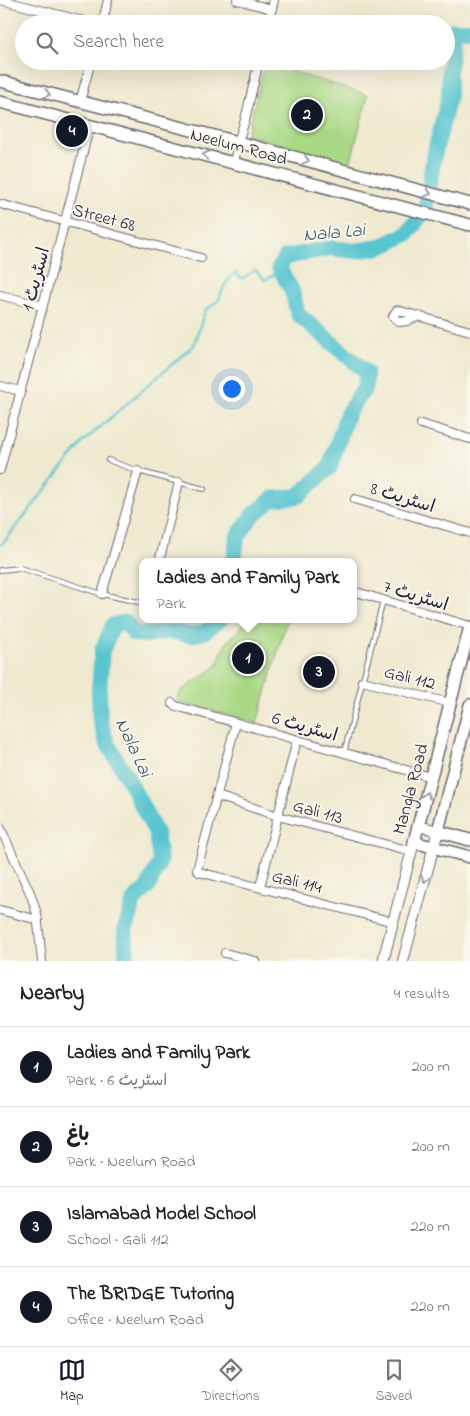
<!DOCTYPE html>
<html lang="en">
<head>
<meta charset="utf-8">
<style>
	body { margin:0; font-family:"Indie Flower","Playpen Sans Arabic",sans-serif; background:#f2f2f2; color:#222 }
	.you { position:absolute; left:231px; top:388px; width:18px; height:18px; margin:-12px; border:4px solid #fff; border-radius:50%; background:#1a73e8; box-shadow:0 0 0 8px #1a73e833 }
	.badge { display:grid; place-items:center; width:32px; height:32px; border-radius:50%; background:#111827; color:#fff; font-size:16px; font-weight:700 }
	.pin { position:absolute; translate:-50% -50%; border:2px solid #fff; box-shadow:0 1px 5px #0006 }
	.popup { position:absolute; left:139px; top:558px; width:218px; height:65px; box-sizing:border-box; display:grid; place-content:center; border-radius:10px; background:#fff; filter:drop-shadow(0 1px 4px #0005); font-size:16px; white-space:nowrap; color:#767676 }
	.popup b { font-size:19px; color:#222 }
	.popup::after { content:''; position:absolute; left:50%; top:100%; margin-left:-10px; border:10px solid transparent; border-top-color:#fff }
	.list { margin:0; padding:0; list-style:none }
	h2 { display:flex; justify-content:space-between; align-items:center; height:65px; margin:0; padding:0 20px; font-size:21px }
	h2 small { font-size:16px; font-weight:400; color:#767676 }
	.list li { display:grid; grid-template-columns:32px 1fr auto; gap:15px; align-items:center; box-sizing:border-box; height:80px; padding:0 20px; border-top:1px solid #e0e0e0 }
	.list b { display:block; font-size:19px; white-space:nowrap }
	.list p { margin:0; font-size:16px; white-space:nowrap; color:#767676 }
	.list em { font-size:16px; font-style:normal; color:#767676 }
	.icon { flex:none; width:28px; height:28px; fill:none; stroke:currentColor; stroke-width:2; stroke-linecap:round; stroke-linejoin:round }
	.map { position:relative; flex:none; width:470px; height:961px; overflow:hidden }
	.search { position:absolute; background:#fff; box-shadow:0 5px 20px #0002; left:15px; right:15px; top:15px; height:55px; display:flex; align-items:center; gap:12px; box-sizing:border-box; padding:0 18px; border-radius:28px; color:#767676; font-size:19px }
	.sheet { height:385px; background:#fff }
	nav { display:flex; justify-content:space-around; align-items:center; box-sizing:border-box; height:70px; border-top:1px solid #e0e0e0; background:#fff; font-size:14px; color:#767676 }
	nav a { display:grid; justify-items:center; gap:2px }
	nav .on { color:#111827 }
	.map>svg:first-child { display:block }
	.green { fill:#aad986; stroke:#667e60 }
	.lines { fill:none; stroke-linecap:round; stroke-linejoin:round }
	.stream { stroke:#58c5d0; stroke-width:2.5 }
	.river { stroke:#58c5d0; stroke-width:16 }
	.service-casing { stroke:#69686f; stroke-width:6 }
	.minor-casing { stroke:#69686f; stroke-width:10 }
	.tertiary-casing { stroke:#69686f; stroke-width:12 }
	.secondary-casing { stroke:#69686f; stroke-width:14 }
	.service { stroke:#fff; stroke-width:4 }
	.minor { stroke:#fff; stroke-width:8 }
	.tertiary { stroke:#fff; stroke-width:10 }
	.secondary { stroke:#fff; stroke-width:11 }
	.oneway { stroke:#9c9ca7 }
	.labels { text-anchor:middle; stroke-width:4; stroke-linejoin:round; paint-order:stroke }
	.street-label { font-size:18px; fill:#22223b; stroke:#fbf7ec }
	.water-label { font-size:19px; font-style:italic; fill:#355b6f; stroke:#fbf7ec }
</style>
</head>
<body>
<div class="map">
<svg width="470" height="961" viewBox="0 0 470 961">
	<rect width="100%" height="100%" fill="#fbf7ec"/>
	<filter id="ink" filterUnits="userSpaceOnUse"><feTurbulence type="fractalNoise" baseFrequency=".02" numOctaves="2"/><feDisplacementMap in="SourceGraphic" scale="10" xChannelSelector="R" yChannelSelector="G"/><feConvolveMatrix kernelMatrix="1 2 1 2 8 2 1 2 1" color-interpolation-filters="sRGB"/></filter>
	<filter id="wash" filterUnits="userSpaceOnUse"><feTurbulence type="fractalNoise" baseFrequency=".0096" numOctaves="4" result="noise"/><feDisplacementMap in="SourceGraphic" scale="20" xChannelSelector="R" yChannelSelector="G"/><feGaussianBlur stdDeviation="1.12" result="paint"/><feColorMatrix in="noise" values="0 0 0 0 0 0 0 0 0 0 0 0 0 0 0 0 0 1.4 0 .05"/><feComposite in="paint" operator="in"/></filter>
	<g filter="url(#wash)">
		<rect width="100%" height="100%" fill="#eee9cf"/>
		<!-- green -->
		<path class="green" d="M 265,63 L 368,95 L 350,164 L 247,135 Z
			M 244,619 L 287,619 L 257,723 L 176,701 L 182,690 L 217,666 L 223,649 L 229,640 L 240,630 Z"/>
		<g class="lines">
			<!-- stream -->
			<path class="stream" d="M 0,545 L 4,542 L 83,442 L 194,345 L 205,311 L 219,300 C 222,289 226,279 236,273 L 242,279 L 255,270 L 265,280 L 280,271"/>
			<!-- river -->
			<path class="river" d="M 234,562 L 237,538 L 252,516 L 272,499 L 298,496 L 330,467 L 347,414 L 366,386 L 366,372 L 298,314 L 292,291 L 279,267 L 285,257 L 331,248 L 355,251 L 380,247 L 407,234 L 419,218 L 426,205 L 434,156 L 449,96 L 449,72 L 454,30 L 470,30
				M 127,961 L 125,929 L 134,900 L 148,887 L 160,861 L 156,833 L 126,775 L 107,743 L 100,720 L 99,691 L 102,651 L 113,625 L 126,622 L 134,634 L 150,635 L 167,631 L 191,635 L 204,632 L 221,619"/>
		</g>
	</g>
	<g filter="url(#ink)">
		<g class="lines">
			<defs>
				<path id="service" d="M 108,460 L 138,471 L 204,489
					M 0,570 L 20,568 L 102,594 L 143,603
					M 344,753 L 383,601"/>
				<path id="minor" d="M 1,0 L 95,24
					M 237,0 L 272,9
					M 102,24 L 108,0
					M 268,24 L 274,0
					M 240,61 L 258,66
					M 80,102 L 91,61
					M 234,163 L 238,142 L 245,120 L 259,61
					M 0,204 L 201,258
					M 0,295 L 43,306
					M 419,316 L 407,321 L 399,322 L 393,316 L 397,310 L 470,331
					M 0,386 L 21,391
					M 421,424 L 470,439
					M 0,470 L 90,125
					M 355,499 L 470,533
					M 159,562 L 179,482
					M 353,591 L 470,626
					M 102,594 L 138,471
					M 362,681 L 450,703
					M 172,703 L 176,706 L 431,777
					M 236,723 L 197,870 L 199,872 L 394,922
					M 217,796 L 278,816 L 411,851
					M 0,827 L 31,895 L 37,914 L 42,961
					M 260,887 L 297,740
					M 0,910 L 38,920
					M 225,953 L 255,961"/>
				<path id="tertiary" d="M 383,961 L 414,842
					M 403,961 L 438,831 L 419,826"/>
				<path id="secondary" d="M 0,81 L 238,142 L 470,204
					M 0,102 L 470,225
					M 470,627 L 414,842 L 470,857
					M 470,705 L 438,831 L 470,840"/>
			</defs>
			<!-- service casing -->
			<use href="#service" class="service-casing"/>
			<!-- minor casing -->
			<use href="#minor" class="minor-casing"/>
			<!-- tertiary casing -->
			<use href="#tertiary" class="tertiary-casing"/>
			<!-- secondary casing -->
			<use href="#secondary" class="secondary-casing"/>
			<!-- service -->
			<use href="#service" class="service"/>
			<!-- minor -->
			<use href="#minor" class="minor"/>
			<!-- tertiary -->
			<use href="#tertiary" class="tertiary"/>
			<!-- secondary -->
			<use href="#secondary" class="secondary"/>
		</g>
		<!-- one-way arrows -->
		<defs><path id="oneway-chevron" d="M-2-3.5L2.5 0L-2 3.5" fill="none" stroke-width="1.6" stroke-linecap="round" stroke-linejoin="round" transform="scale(1.25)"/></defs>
		<g class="oneway">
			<use href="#oneway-chevron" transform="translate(47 94) rotate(14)"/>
			<use href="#oneway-chevron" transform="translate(206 155) rotate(-165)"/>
			<use href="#oneway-chevron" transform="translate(306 160) rotate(15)"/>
			<use href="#oneway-chevron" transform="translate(428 193) rotate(15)"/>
			<use href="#oneway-chevron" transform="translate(426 795) rotate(-76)"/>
			<use href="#oneway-chevron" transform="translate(425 879) rotate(105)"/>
		</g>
	</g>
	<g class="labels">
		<!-- street labels -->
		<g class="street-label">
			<text transform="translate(239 146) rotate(15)" y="6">Neelum Road</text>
			<text transform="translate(104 217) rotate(15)" y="6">Street 68</text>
			<text transform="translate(35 279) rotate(-75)" y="6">اسٹریٹ 1</text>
			<text transform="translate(403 497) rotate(17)" y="6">اسٹریٹ 8</text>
			<text transform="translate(416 595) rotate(17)" y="6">اسٹریٹ 7</text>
			<text transform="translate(410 677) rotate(14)" y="6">Gali 112</text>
			<text transform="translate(305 726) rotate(16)" y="6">اسٹریٹ 6</text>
			<text transform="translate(410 789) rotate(-75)" y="6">Mangla Road</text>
			<text transform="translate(318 811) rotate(15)" y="6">Gali 113</text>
			<text transform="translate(297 881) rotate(14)" y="6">Gali 114</text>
		</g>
		<!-- water labels -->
		<g class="water-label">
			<text transform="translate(334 231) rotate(-5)" y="7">Nala Lai</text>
			<text transform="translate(135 747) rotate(65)" y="7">Nala Lai</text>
		</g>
	</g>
</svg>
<div class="you"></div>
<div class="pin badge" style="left:248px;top:658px">1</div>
<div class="popup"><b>Ladies and Family Park</b>Park</div>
<div class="pin badge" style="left:307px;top:115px">2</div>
<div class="pin badge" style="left:319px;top:672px">3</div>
<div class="pin badge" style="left:72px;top:131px">4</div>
<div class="search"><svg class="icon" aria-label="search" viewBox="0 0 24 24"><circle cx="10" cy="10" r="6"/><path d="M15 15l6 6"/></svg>Search here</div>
</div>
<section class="sheet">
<h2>Nearby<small>4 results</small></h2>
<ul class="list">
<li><span class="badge">1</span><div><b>Ladies and Family Park</b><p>Park · اسٹریٹ 6</p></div><em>200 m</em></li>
<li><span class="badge">2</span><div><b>باغ</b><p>Park · Neelum Road</p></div><em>200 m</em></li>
<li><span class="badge">3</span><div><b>Islamabad Model School</b><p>School · Gali 112</p></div><em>220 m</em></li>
<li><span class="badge">4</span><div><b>The BRIDGE Tutoring</b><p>Office · Neelum Road</p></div><em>220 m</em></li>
</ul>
</section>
<nav>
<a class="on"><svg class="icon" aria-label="map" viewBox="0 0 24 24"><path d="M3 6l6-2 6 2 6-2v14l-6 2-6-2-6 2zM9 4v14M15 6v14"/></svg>Map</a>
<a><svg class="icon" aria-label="directions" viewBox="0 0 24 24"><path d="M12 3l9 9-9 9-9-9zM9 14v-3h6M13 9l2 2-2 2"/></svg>Directions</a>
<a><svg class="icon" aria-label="saved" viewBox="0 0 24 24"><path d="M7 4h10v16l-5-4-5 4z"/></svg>Saved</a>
</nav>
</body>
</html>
